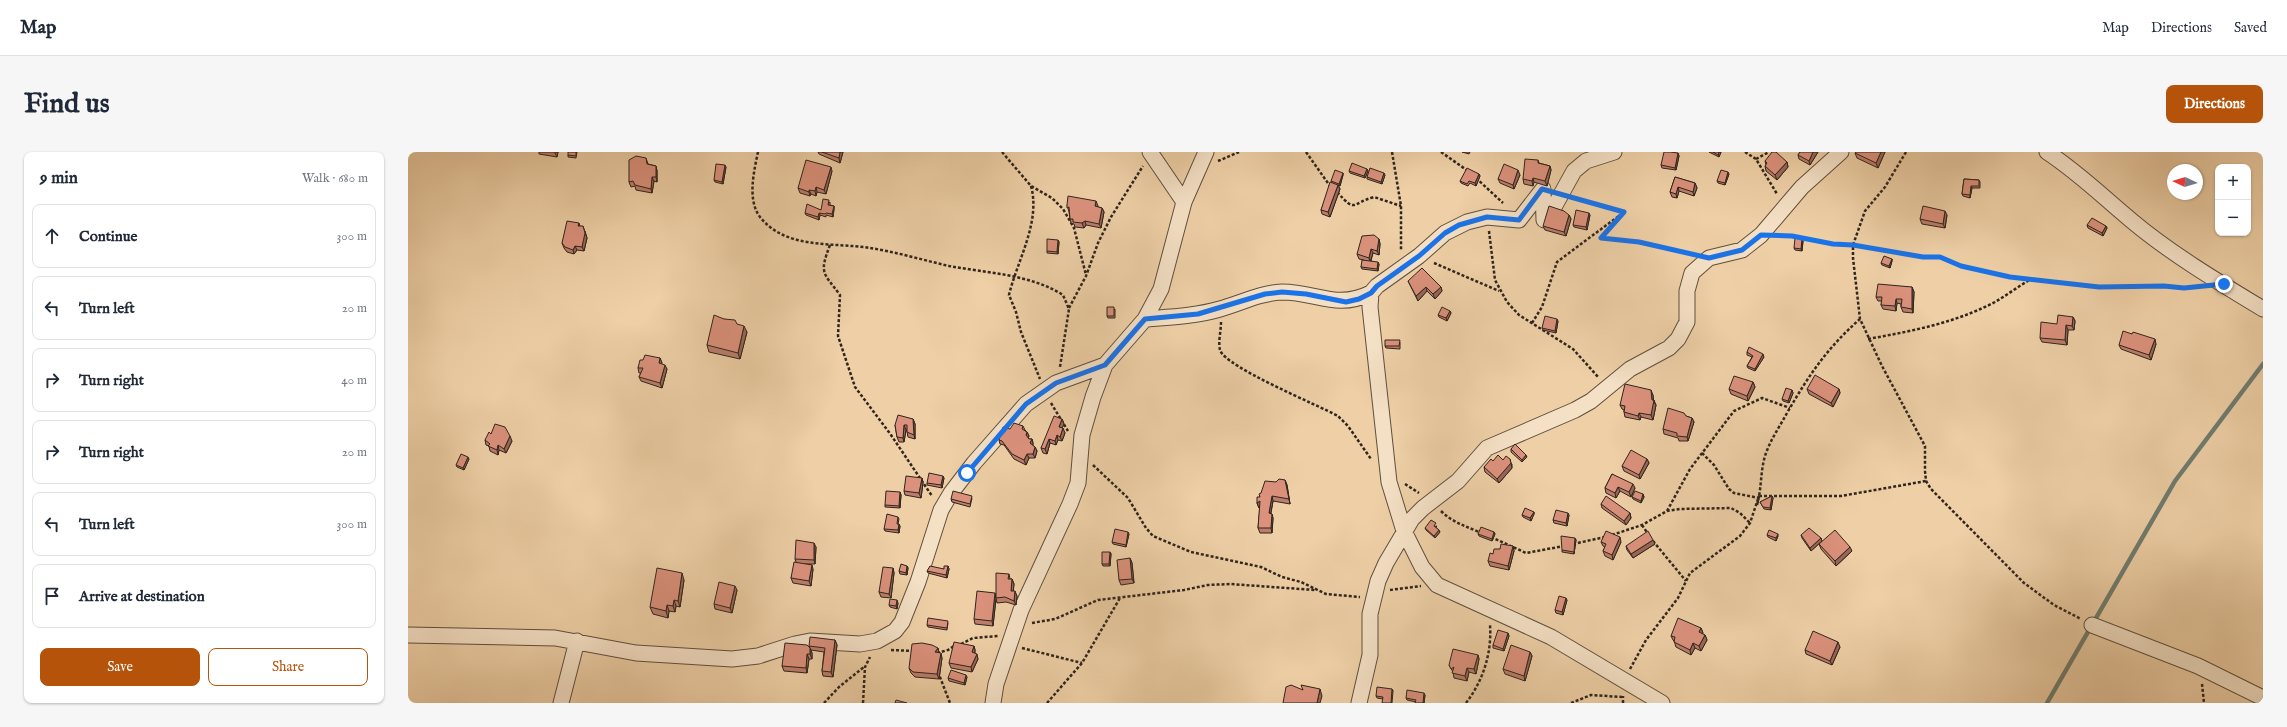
<!DOCTYPE html>
<html lang="en">
<head>
<meta charset="utf-8">
<style>
	body { margin:0; font-family:"IM FELL English",serif; background:#f6f6f7; color:#1f2937 }
	.controls { position:absolute; right:12px; top:12px; display:grid; overflow:hidden; border-radius:8px; box-shadow:0 1px 3px #0004 }
	.controls button { width:36px; height:36px; display:grid; place-items:center; padding:0; border:0; border-bottom:1px solid #e0e1e3; background:#fff; color:#1f2937; font:20px sans-serif }
	.compass { position:absolute; left:1759px; top:12px; width:36px; height:36px; border-radius:50%; background:#fff; box-shadow:0 1px 3px #0004; rotate:274deg }
	.stop { position:absolute; width:12px; height:12px; margin:-9px; border:3px solid #1a73e8; border-radius:50%; background:#fff }
	.stop.end { background:#1a73e8; border-color:#fff; box-shadow:0 1px 4px #0008 }
	.list { margin:0; padding:0; list-style:none }
	h2 { display:flex; justify-content:space-between; align-items:center; height:52px; margin:0; padding:0 16px; font-size:17px }
	h2 small { font-size:13px; font-weight:400; color:#747a83 }
	.list li { display:grid; grid-template-columns:26px 1fr auto; gap:12px; align-items:center; box-sizing:border-box; height:64px; margin:0 8px 8px; padding:0 8px; border:1px solid #e0e1e3; border-radius:8px }
	.list b { display:block; font-size:15px; white-space:nowrap }
	.list em { font-size:13px; font-style:normal; color:#747a83 }
	.actions { display:flex; gap:8px; padding:12px 16px }
	.actions a { flex:1; padding:9px 0; border:1px solid #b45309; border-radius:8px; text-align:center; font-size:14px; color:#b45309 }
	.actions .main { background:#b45309; color:#fff }
	.icon { flex:none; width:22px; height:22px; fill:none; stroke:currentColor; stroke-width:2; stroke-linecap:round; stroke-linejoin:round }
	.map { position:relative; flex:none; width:1855px; height:551px; overflow:hidden; border-radius:8px }
	header { display:flex; align-items:center; gap:24px; box-sizing:border-box; height:56px; padding:0 20px; background:#fff; border-bottom:1px solid #e0e1e3 }
	header strong { font-size:19px }
	nav { display:flex; gap:22px; margin-inline-start:auto; font-size:14px }
	.intro { display:flex; align-items:center; justify-content:space-between; box-sizing:border-box; height:96px; padding:0 24px }
	h1 { margin:0; font-size:28px }
	.button { padding:10px 18px; border-radius:8px; background:#b45309; color:#fff; font-size:14px; font-weight:700 }
	main { display:flex; gap:24px; padding:0 24px }
	aside { flex:1; background:#fff; border-radius:8px; box-shadow:0 1px 3px #0004 }
	.map>svg:first-child { display:block }
	.lines { fill:none; stroke-linecap:round; stroke-linejoin:round }
	.stream { stroke:#6f7c6f; stroke-width:4.5 }
	.minor-casing { stroke:#5f503f; stroke-width:17 }
	.path { stroke:#2f251d; stroke-width:2.5; stroke-dasharray:3 2; stroke-linecap:butt }
	.minor { stroke:#f4e0c5; stroke-width:15 }
	.wall { fill:#bc7d6b; stroke:#2f251d }
	.shaded-wall { fill:#996657; stroke:#2f251d }
	.building { fill:#db917c; stroke:#2f251d }
	.route { stroke:#1a73e8; stroke-width:5 }
</style>
</head>
<body>
<header>
<strong>Map</strong>
<nav><a>Map</a><a>Directions</a><a>Saved</a></nav>
</header>
<div class="intro"><h1>Find us</h1><a class="button">Directions</a></div>
<main>
<aside>
<h2>9 min<small>Walk · 680 m</small></h2>
<ul class="list">
<li><svg class="icon" aria-label="ahead" viewBox="0 0 24 24"><path d="M12 20V5M6 11l6-6 6 6"/></svg><div><b>Continue</b></div><em>300 m</em></li>
<li><svg class="icon" aria-label="left" viewBox="0 0 24 24"><path d="M17 20v-9H6M10 6l-5 5 5 5"/></svg><div><b>Turn left</b></div><em>20 m</em></li>
<li><svg class="icon" aria-label="right" viewBox="0 0 24 24"><path d="M7 20v-9h11M14 6l5 5-5 5"/></svg><div><b>Turn right</b></div><em>40 m</em></li>
<li><svg class="icon" aria-label="right" viewBox="0 0 24 24"><path d="M7 20v-9h11M14 6l5 5-5 5"/></svg><div><b>Turn right</b></div><em>20 m</em></li>
<li><svg class="icon" aria-label="left" viewBox="0 0 24 24"><path d="M17 20v-9H6M10 6l-5 5 5 5"/></svg><div><b>Turn left</b></div><em>300 m</em></li>
<li><svg class="icon" aria-label="arrive" viewBox="0 0 24 24"><path d="M6 21V4h12l-3 4 3 4H6"/></svg><div><b>Arrive at destination</b></div></li>
</ul>
<div class="actions"><a class="main">Save</a><a>Share</a></div>
</aside>
<div class="map">
<svg width="1855" height="551" viewBox="0 0 1855 551">
	<rect width="100%" height="100%" fill="#eecfa6"/>
	<filter id="stains"><feTurbulence type="fractalNoise" baseFrequency=".005" numOctaves="4"/><feColorMatrix values="0 0 0 0 .2 0 0 0 0 .09 0 0 0 0 .02 0 0 0 .5 -.17"/></filter>
	<radialGradient id="worn" r=".72"><stop offset=".6" stop-color="#630" stop-opacity="0"/><stop offset="1" stop-color="#630" stop-opacity=".3"/></radialGradient>
	<g class="lines">
		<!-- stream -->
		<path class="stream" d="M 1639,551 L 1767,329 L 1855,212"/>
		<defs>
			<path id="minor" d="M 742,0 L 776,50
				M 1206,0 L 1178,9 L 1166,19 L 1140,66 L 1136,68 L 1135,37 L 1111,68 L 1079,65 L 1059,70 L 1037,81 L 1011,104 L 969,134 L 963,141 L 962,155 L 981,330 L 996,379 L 1014,415 L 1029,433 L 1143,485 L 1254,551
				M 1639,0 C 1671,21 1695,45 1724,69 C 1762,101 1812,131 1855,157
				M 737,167 C 762,165 788,164 812,157 C 833,151 852,141 874,140 C 909,140 928,158 963,141
				M 1684,473 L 1790,514 L 1855,546
				M 0,483 L 147,486 L 228,501 L 324,507 L 350,504 L 387,492 L 402,489 L 452,492 L 469,489 L 487,479 L 494,470 L 510,430 L 533,358 L 543,341 L 566,311 L 618,252 L 648,231 L 697,213
				M 153,551 L 169,489
				M 585,551 L 588,532 L 613,458 L 662,352 L 670,331 L 674,283 L 685,245 L 697,213 L 737,167 L 753,137 L 776,50 L 798,0
				M 951,551 L 962,503 L 962,462 L 970,429 L 978,411 L 1004,367 L 1015,356 L 1050,329 L 1079,296 L 1167,258 L 1183,249 L 1222,217 L 1261,196 L 1270,187 L 1279,170 L 1279,139 L 1284,121 L 1301,106 L 1334,98 L 1353,83 L 1394,35 L 1433,0"/>
		</defs>
		<!-- minor casing -->
		<use href="#minor" class="minor-casing"/>
		<!-- path -->
		<path class="path" d="M 350,0 C 346,19 339,48 352,65 C 378,98 425,90 462,96 C 488,100 515,108 541,114 C 578,121 622,122 655,143 L 661,157 L 652,215
			M 594,0 L 623,34 L 644,46 L 655,57 L 666,76 L 678,123
			M 898,0 L 922,34
			M 984,0 L 993,54 L 993,99
			M 1033,0 L 1060,19
			M 1337,0 L 1348,7 L 1369,42
			M 1498,0 L 1477,35 L 1457,59 L 1445,93 L 1445,106 L 1452,167 L 1474,214 L 1517,294 L 1517,319 L 1518,329 L 1523,337 L 1616,431 L 1646,453 L 1673,467
			M 1348,7 L 1361,0
			M 810,9 L 831,0
			M 1068,26 L 1095,51
			M 623,34 C 633,70 609,109 601,143 L 608,160 L 613,180 L 632,227
			M 929,40 C 949,62 943,51 966,45 L 993,54
			M 1167,46 L 1216,60 L 1193,86 L 1217,88 L 1285,102
			M 1081,79 L 1087,128 L 1099,150 L 1111,163 L 1165,197 L 1191,226
			M 1371,83 L 1384,84 L 1425,92 L 1445,93 L 1515,105 L 1532,105 L 1553,114 L 1602,125 L 1691,135 L 1756,134 L 1776,136 L 1790,134
			M 422,93 C 411,122 415,120 432,143 L 430,184 L 447,235 L 483,283 L 524,344
			M 1026,111 L 1091,139
			M 661,156 L 678,124 L 690,91 L 703,65 L 735,14
			M 813,170 C 813,179 810,190 812,198 C 817,215 910,253 930,264 L 940,274 L 963,307
			M 1124,171 L 1134,155 L 1149,110 L 1212,63
			M 1460,187 C 1504,179 1547,171 1587,150 C 1599,143 1611,134 1623,127
			M 643,251 L 660,279
			M 1294,301 L 1306,313 L 1321,337 L 1326,341 L 1351,346
			M 685,313 L 720,346 L 738,376 L 745,384 L 752,387 L 783,400 L 853,415 L 874,425 L 893,430 L 918,442 L 952,445
			M 997,332 L 1011,341
			M 1351,344 L 1433,344 L 1518,329
			M 1033,359 C 1045,371 1058,374 1073,381
			M 1259,359 L 1282,317 L 1326,259 L 1354,246 L 1382,256
			M 1234,373 L 1240,382
			M 1204,383 L 1234,373 L 1259,359 L 1272,357 L 1323,356 L 1332,361 L 1342,371
			M 1083,385 L 1118,401 L 1156,394
			M 1245,389 L 1278,429
			M 1165,392 L 1197,385
			M 982,438 L 1013,434
			M 624,471 L 647,467 L 690,448 L 776,438 L 800,433 L 822,432 L 907,438
			M 553,492 L 565,486 L 590,484
			M 614,496 L 674,511
			M 483,498 L 506,499
			M 529,501 L 540,498 L 546,494
			M 1222,517 L 1238,488 L 1270,446 L 1282,421 L 1332,384 L 1342,371 L 1351,344 L 1349,353 C 1354,336 1352,318 1358,301 C 1363,287 1372,274 1379,261 C 1401,223 1419,196 1452,167
			M 530,520 L 542,551
			M 1794,532 L 1796,551
			M 416,551 L 431,535 L 456,515
			M 455,551 L 457,515 L 462,505
			M 639,551 L 674,511 L 712,446
			M 1058,551 C 1075,529 1084,501 1082,473
			M 1163,551 L 1183,543 L 1214,545
			M 1215,551 L 1215,544"/>
		<!-- minor -->
		<use href="#minor" class="minor"/>
	</g>
	<!-- wall -->
	<path class="wall" d="M 131,0 L 150,0 L 149,5 L 131,2 Z
		M 169,0 L 168,6 L 160,5 L 160,3 Z
		M 410,0 L 435,0 L 432,11 L 411,2 Z
		M 1054,0 L 1062,0 L 1061,2 Z
		M 1301,0 L 1313,0 L 1311,5 Z
		M 1392,0 L 1410,0 L 1402,13 L 1391,7 L 1390,3 Z
		M 1448,0 L 1477,0 L 1470,16 L 1449,6 L 1447,1 Z
		M 1270,1 L 1271,4 L 1268,18 L 1254,16 L 1253,13 Z
		M 238,6 L 240,12 L 248,14 L 249,19 L 249,30 L 246,29 L 244,41 L 228,38 L 227,34 L 223,35 L 221,30 Z
		M 1130,8 L 1131,11 L 1142,14 L 1143,18 L 1139,34 L 1126,30 L 1125,34 L 1116,32 L 1115,27 Z
		M 1357,9 L 1379,10 L 1380,15 L 1369,28 L 1358,19 L 1357,14 L 1358,13 Z
		M 318,15 L 315,32 L 307,30 L 306,28 Z
		M 959,17 L 960,19 L 957,26 L 942,21 L 941,19 Z
		M 424,19 L 418,42 L 409,40 L 408,44 L 403,42 L 402,44 L 392,41 L 390,36 Z
		M 935,21 L 935,23 L 932,34 L 930,33 L 932,37 L 922,65 L 914,62 L 913,58 L 924,31 L 923,29 Z
		M 1071,22 L 1072,24 L 1068,34 L 1062,31 L 1060,34 L 1053,31 L 1052,29 Z
		M 1321,22 L 1317,33 L 1310,31 L 1309,29 Z
		M 977,23 L 974,32 L 959,27 L 959,25 Z
		M 1112,23 L 1106,37 L 1092,31 L 1090,27 Z
		M 1267,25 L 1287,31 L 1289,36 L 1286,44 L 1271,39 L 1269,46 L 1264,45 L 1262,40 Z
		M 1556,27 L 1571,28 L 1572,30 L 1572,36 L 1564,36 L 1562,46 L 1555,44 L 1554,42 Z
		M 422,50 L 422,53 L 426,54 L 426,57 L 425,65 L 418,63 L 418,65 L 412,63 L 411,68 L 398,63 L 397,61 L 413,58 Z
		M 659,53 L 690,54 L 690,55 L 694,56 L 696,60 L 693,76 L 678,73 L 676,76 L 667,75 L 666,72 L 663,71 L 662,67 L 661,60 Z
		M 1161,63 L 1163,67 L 1158,84 L 1137,78 L 1135,74 Z
		M 1182,63 L 1179,78 L 1166,75 L 1165,73 Z
		M 1539,63 L 1537,76 L 1514,72 L 1512,67 Z
		M 171,71 L 172,74 L 177,79 L 179,86 L 176,99 L 169,98 L 166,102 L 159,100 L 156,96 L 154,91 Z
		M 1679,73 L 1698,74 L 1699,76 L 1695,84 L 1680,76 Z
		M 971,87 L 972,92 L 971,103 L 965,101 L 963,109 L 971,112 L 970,119 L 954,117 L 953,115 L 956,108 L 951,107 L 949,102 Z
		M 650,88 L 651,90 L 650,102 L 639,101 L 639,99 Z
		M 1395,89 L 1394,99 L 1387,98 L 1386,96 Z
		M 1484,107 L 1484,109 L 1482,116 L 1474,113 L 1473,111 Z
		M 1000,129 L 1033,135 L 1034,139 L 1027,147 L 1019,139 L 1010,149 Z
		M 1504,135 L 1506,140 L 1505,161 L 1495,160 L 1493,155 L 1493,152 L 1489,151 L 1488,159 L 1475,157 L 1473,153 L 1474,149 L 1470,149 L 1468,145 Z
		M 707,157 L 707,166 L 700,166 L 699,164 Z
		M 1042,159 L 1043,161 L 1039,169 L 1031,165 L 1030,163 Z
		M 1665,165 L 1667,169 L 1666,178 L 1660,178 L 1659,193 L 1634,190 L 1632,186 L 1649,172 Z
		M 316,167 L 339,180 L 332,207 L 301,200 L 299,193 Z
		M 1150,169 L 1148,181 L 1135,178 L 1134,176 Z
		M 1724,182 L 1748,192 L 1743,208 L 1713,197 L 1711,193 Z
		M 992,190 L 992,197 L 978,196 L 977,194 Z
		M 1339,200 L 1356,205 L 1347,219 L 1340,216 L 1339,214 L 1344,205 L 1339,203 Z
		M 252,206 L 254,211 L 253,212 L 259,217 L 254,236 L 233,229 L 231,225 L 233,221 L 231,221 L 230,216 L 235,208 Z
		M 1345,230 L 1347,235 L 1340,249 L 1323,242 L 1321,237 Z
		M 1399,237 L 1431,237 L 1432,241 L 1425,255 L 1401,242 Z
		M 1384,238 L 1385,241 L 1381,251 L 1375,249 L 1374,247 Z
		M 1245,243 L 1245,248 L 1248,253 L 1245,268 L 1233,265 L 1232,268 L 1217,265 L 1216,260 L 1216,258 L 1214,257 L 1212,253 Z
		M 1278,264 L 1284,266 L 1286,270 L 1280,289 L 1271,289 L 1270,286 L 1256,282 L 1255,277 Z
		M 505,267 L 507,272 L 507,287 L 500,285 L 499,280 L 499,278 L 498,278 L 496,290 L 491,290 L 489,285 L 487,273 Z
		M 654,267 L 656,272 L 654,276 L 657,281 L 654,289 L 650,288 L 648,293 L 642,291 L 639,302 L 635,301 L 633,296 Z
		M 615,274 L 617,278 L 619,280 L 621,284 L 620,286 L 621,287 L 624,287 L 625,291 L 625,293 L 627,295 L 629,299 L 627,306 L 621,306 L 618,313 L 606,307 L 596,293 L 592,292 L 591,288 L 602,277 Z
		M 83,282 L 104,289 L 98,301 L 91,298 L 90,303 L 82,299 L 81,294 L 78,293 L 77,288 Z
		M 1103,297 L 1119,305 L 1114,310 L 1103,300 Z
		M 61,307 L 56,318 L 49,315 L 48,313 Z
		M 1239,307 L 1241,311 L 1232,327 L 1216,319 L 1214,314 Z
		M 1095,308 L 1104,312 L 1104,316 L 1091,331 L 1077,320 L 1076,315 L 1085,309 Z
		M 1204,322 L 1227,336 L 1223,345 L 1212,339 L 1208,346 L 1198,341 L 1197,336 Z
		M 514,326 L 515,331 L 513,346 L 497,343 L 496,339 Z
		M 536,326 L 534,336 L 519,333 L 519,331 Z
		M 877,328 L 879,333 L 882,352 L 865,349 L 863,361 L 865,366 L 864,381 L 852,381 L 850,376 L 852,355 L 851,356 L 849,351 L 852,345 L 853,341 L 868,330 Z
		M 492,340 L 493,343 L 492,356 L 477,355 L 477,353 Z
		M 1235,342 L 1236,345 L 1233,351 L 1225,347 L 1224,345 Z
		M 1364,344 L 1365,346 L 1363,358 L 1356,357 L 1352,350 Z
		M 564,346 L 562,355 L 544,350 L 543,347 Z
		M 1193,352 L 1222,361 L 1223,366 L 1218,373 L 1194,356 Z
		M 1126,360 L 1126,362 L 1123,369 L 1115,365 L 1114,363 Z
		M 1161,363 L 1159,374 L 1146,371 L 1145,368 Z
		M 490,365 L 491,367 L 490,372 L 492,374 L 491,381 L 477,379 L 476,377 Z
		M 1029,374 L 1028,375 L 1032,380 L 1027,386 L 1018,378 L 1017,376 Z
		M 1086,380 L 1087,382 L 1084,389 L 1071,384 L 1070,382 Z
		M 721,382 L 718,395 L 705,392 L 704,390 Z
		M 1359,383 L 1370,384 L 1368,389 L 1360,385 Z
		M 1393,383 L 1413,386 L 1414,389 L 1403,399 L 1394,386 Z
		M 1167,386 L 1168,388 L 1166,402 L 1154,400 L 1154,398 Z
		M 1193,390 L 1213,390 L 1205,408 L 1197,404 L 1195,399 L 1197,395 L 1195,394 Z
		M 1247,392 L 1225,406 L 1219,398 L 1218,394 Z
		M 1411,392 L 1444,399 L 1428,414 L 1413,397 Z
		M 1105,394 L 1106,399 L 1101,418 L 1082,414 L 1080,409 L 1085,402 L 1092,397 Z
		M 408,395 L 407,412 L 397,412 L 405,417 L 403,434 L 385,431 L 383,426 L 388,410 L 387,407 Z
		M 702,400 L 703,402 L 702,414 L 695,414 L 694,412 Z
		M 722,406 L 724,411 L 726,431 L 713,433 L 711,428 Z
		M 499,414 L 500,416 L 499,423 L 492,422 L 491,419 Z
		M 540,414 L 541,417 L 539,426 L 520,421 L 519,419 L 536,417 Z
		M 485,416 L 486,421 L 483,446 L 473,445 L 471,440 Z
		M 601,422 L 602,427 L 604,427 L 606,432 L 605,439 L 609,444 L 608,453 L 598,450 L 589,451 L 588,447 L 585,474 L 567,472 L 566,467 L 588,444 Z
		M 276,428 L 272,455 L 268,454 L 267,460 L 261,459 L 260,466 L 245,462 L 242,455 Z
		M 329,438 L 324,461 L 307,457 L 306,452 Z
		M 1159,448 L 1155,463 L 1148,461 L 1147,458 Z
		M 490,451 L 489,457 L 482,455 L 481,453 Z
		M 540,471 L 539,478 L 520,475 L 519,473 Z
		M 1293,476 L 1295,481 L 1294,482 L 1297,483 L 1299,488 L 1293,499 L 1287,496 L 1283,503 L 1268,495 L 1266,489 L 1265,488 L 1263,484 Z
		M 1100,481 L 1101,484 L 1096,499 L 1085,496 L 1085,493 Z
		M 427,488 L 429,493 L 425,525 L 415,524 L 414,519 L 416,500 L 403,498 L 404,501 L 404,507 L 401,507 L 399,521 L 376,519 L 374,514 L 402,496 L 401,494 Z
		M 566,494 L 567,498 L 567,502 L 570,507 L 564,520 L 543,516 L 541,511 Z
		M 1432,495 L 1424,513 L 1398,502 L 1397,498 Z
		M 530,496 L 531,501 L 534,506 L 531,527 L 507,525 L 503,521 L 501,516 Z
		M 1122,500 L 1124,504 L 1117,529 L 1097,522 L 1095,517 Z
		M 1070,503 L 1071,507 L 1068,522 L 1061,520 L 1059,529 L 1046,526 L 1045,520 L 1041,513 Z
		M 559,525 L 557,533 L 541,529 L 540,526 Z
		M 984,537 L 985,539 L 975,547 L 969,546 L 968,544 Z
		M 1017,543 L 1016,551 L 1007,551 L 1008,550 L 999,548 L 998,546 Z"/>
	<!-- shaded-wall -->
	<path class="shaded-wall" d="M 147,0 L 150,0 L 149,5 L 147,1 Z
		M 432,0 L 435,0 L 432,11 L 431,6 Z
		M 1311,0 L 1313,0 L 1311,5 L 1310,3 Z
		M 1405,0 L 1410,0 L 1402,13 L 1401,9 Z
		M 1473,0 L 1477,0 L 1470,16 L 1468,11 Z
		M 1270,1 L 1271,4 L 1268,18 L 1267,16 Z
		M 1379,10 L 1380,15 L 1369,28 L 1367,23 Z
		M 317,13 L 318,15 L 315,32 L 314,30 Z
		M 248,14 L 249,19 L 249,30 L 248,25 Z
		M 1142,14 L 1143,18 L 1139,34 L 1137,29 Z
		M 423,15 L 424,19 L 418,42 L 416,38 Z
		M 959,17 L 960,19 L 957,26 L 956,24 Z
		M 1110,18 L 1112,23 L 1106,37 L 1105,33 Z
		M 1320,20 L 1321,22 L 1317,33 L 1317,31 Z
		M 935,21 L 935,23 L 932,34 L 931,32 Z
		M 976,21 L 977,23 L 974,32 L 973,30 Z
		M 1071,22 L 1072,24 L 1068,34 L 1067,31 Z
		M 244,25 L 246,29 L 244,41 L 243,37 Z
		M 1125,26 L 1126,30 L 1125,34 L 1124,29 Z
		M 1287,31 L 1289,36 L 1286,44 L 1285,40 Z
		M 930,33 L 932,37 L 922,65 L 920,60 Z
		M 1563,34 L 1564,36 L 1562,46 L 1562,43 Z
		M 408,35 L 409,40 L 408,44 L 407,39 Z
		M 1270,35 L 1271,39 L 1269,46 L 1268,42 Z
		M 401,38 L 403,42 L 402,44 L 401,40 Z
		M 688,49 L 690,54 L 689,59 L 687,54 Z
		M 426,54 L 426,57 L 425,65 L 424,62 Z
		M 694,56 L 696,60 L 693,76 L 691,72 Z
		M 1537,59 L 1539,63 L 1537,76 L 1535,72 Z
		M 411,61 L 412,63 L 411,68 L 410,65 Z
		M 1181,61 L 1182,63 L 1179,78 L 1178,75 Z
		M 1161,63 L 1163,67 L 1158,84 L 1156,80 Z
		M 677,69 L 678,73 L 676,76 L 674,71 Z
		M 175,74 L 179,86 L 176,99 L 174,95 Z
		M 1698,74 L 1699,76 L 1695,84 L 1694,81 Z
		M 971,87 L 972,92 L 971,103 L 969,99 Z
		M 1394,87 L 1395,89 L 1394,99 L 1393,97 Z
		M 650,88 L 651,90 L 650,102 L 649,100 Z
		M 167,94 L 169,98 L 166,102 L 165,98 Z
		M 963,97 L 965,101 L 962,110 L 961,106 Z
		M 1484,107 L 1484,109 L 1482,116 L 1481,114 Z
		M 970,110 L 971,112 L 970,119 L 969,117 Z
		M 1018,135 L 1019,139 L 1010,149 L 1008,144 Z
		M 1033,135 L 1034,139 L 1027,147 L 1025,142 Z
		M 1504,135 L 1506,140 L 1505,161 L 1504,157 Z
		M 1488,147 L 1489,151 L 1488,159 L 1487,154 Z
		M 1042,159 L 1043,161 L 1039,169 L 1038,166 Z
		M 1665,165 L 1667,169 L 1666,178 L 1664,174 Z
		M 1149,167 L 1150,169 L 1148,181 L 1147,179 Z
		M 1658,173 L 1660,178 L 1659,193 L 1657,188 Z
		M 336,174 L 339,180 L 332,207 L 330,201 Z
		M 1747,187 L 1748,192 L 1743,208 L 1741,203 Z
		M 1355,202 L 1356,205 L 1347,219 L 1347,217 Z
		M 252,206 L 254,211 L 252,216 L 251,211 Z
		M 257,213 L 259,217 L 254,236 L 252,231 Z
		M 1345,230 L 1347,235 L 1340,249 L 1339,244 Z
		M 1431,237 L 1432,241 L 1425,255 L 1423,251 Z
		M 1243,238 L 1245,243 L 1246,252 L 1246,248 L 1248,253 L 1245,268 L 1243,263 L 1244,248 Z
		M 1384,238 L 1385,241 L 1381,251 L 1380,249 Z
		M 1231,261 L 1233,265 L 1232,268 L 1230,264 Z
		M 1284,266 L 1286,270 L 1280,289 L 1279,285 Z
		M 505,267 L 507,272 L 507,287 L 506,283 Z
		M 654,267 L 656,272 L 653,279 L 651,275 Z
		M 496,273 L 498,278 L 496,290 L 495,286 Z
		M 655,276 L 657,281 L 654,289 L 652,285 Z
		M 619,280 L 621,284 L 619,288 L 618,283 Z
		M 649,283 L 650,288 L 648,293 L 647,289 Z
		M 102,284 L 104,289 L 98,301 L 96,297 Z
		M 624,287 L 625,291 L 624,296 L 622,291 Z
		M 641,287 L 642,291 L 639,302 L 637,297 Z
		M 90,293 L 91,298 L 90,303 L 89,298 Z
		M 627,295 L 629,299 L 627,306 L 625,302 Z
		M 619,302 L 621,306 L 618,313 L 616,308 Z
		M 1118,303 L 1119,305 L 1114,310 L 1114,308 Z
		M 60,305 L 61,307 L 56,318 L 55,316 Z
		M 1102,307 L 1104,316 L 1091,331 L 1089,327 Z
		M 1239,307 L 1241,311 L 1232,327 L 1231,323 Z
		M 535,324 L 536,326 L 534,336 L 533,333 Z
		M 514,326 L 515,331 L 513,346 L 511,341 Z
		M 877,328 L 879,333 L 882,352 L 881,347 Z
		M 1225,332 L 1227,336 L 1223,345 L 1221,340 Z
		M 1210,335 L 1212,339 L 1208,346 L 1207,341 Z
		M 492,340 L 493,343 L 492,356 L 491,354 Z
		M 1235,342 L 1236,345 L 1233,351 L 1233,349 Z
		M 864,344 L 865,349 L 862,365 L 861,361 Z
		M 1364,344 L 1365,346 L 1363,358 L 1362,356 Z
		M 852,349 L 854,353 L 851,356 L 849,351 Z
		M 1126,360 L 1126,362 L 1123,369 L 1122,366 Z
		M 1160,361 L 1161,363 L 1159,374 L 1158,371 Z
		M 1222,361 L 1223,366 L 1218,373 L 1216,369 Z
		M 864,362 L 865,366 L 864,381 L 863,376 Z
		M 491,372 L 492,374 L 491,381 L 490,378 Z
		M 1031,378 L 1032,380 L 1027,386 L 1026,384 Z
		M 720,380 L 721,382 L 718,395 L 718,393 Z
		M 1086,380 L 1087,382 L 1084,389 L 1084,387 Z
		M 1370,382 L 1370,384 L 1368,389 L 1368,386 Z
		M 1212,385 L 1213,390 L 1205,408 L 1204,403 Z
		M 1167,386 L 1168,388 L 1166,402 L 1166,400 Z
		M 1413,386 L 1414,389 L 1403,399 L 1402,396 Z
		M 1245,388 L 1247,392 L 1225,406 L 1223,402 Z
		M 406,391 L 408,395 L 407,412 L 406,408 Z
		M 1105,394 L 1106,399 L 1101,418 L 1100,414 Z
		M 1442,395 L 1444,399 L 1428,414 L 1427,409 Z
		M 702,400 L 703,402 L 702,414 L 701,412 Z
		M 722,406 L 724,411 L 726,431 L 724,427 Z
		M 404,413 L 405,417 L 403,434 L 401,429 Z
		M 499,414 L 500,416 L 499,423 L 498,421 Z
		M 540,414 L 541,417 L 539,426 L 538,423 Z
		M 485,416 L 486,421 L 483,446 L 481,442 Z
		M 274,421 L 276,428 L 272,455 L 270,449 Z
		M 604,427 L 606,432 L 605,443 L 603,439 Z
		M 327,434 L 329,438 L 324,461 L 322,456 Z
		M 607,439 L 609,444 L 608,453 L 606,449 Z
		M 587,441 L 588,446 L 585,474 L 584,469 Z
		M 1158,446 L 1159,448 L 1155,463 L 1154,460 Z
		M 266,448 L 268,454 L 267,460 L 265,454 Z
		M 489,448 L 490,451 L 489,457 L 488,454 Z
		M 259,453 L 261,459 L 260,466 L 258,459 Z
		M 1293,476 L 1295,481 L 1293,485 L 1291,480 Z
		M 1100,481 L 1101,484 L 1096,499 L 1095,497 Z
		M 1297,483 L 1299,488 L 1293,499 L 1291,494 Z
		M 427,488 L 429,493 L 425,525 L 423,520 Z
		M 1430,490 L 1432,495 L 1424,513 L 1422,509 Z
		M 1285,491 L 1287,496 L 1283,503 L 1282,498 Z
		M 566,494 L 567,498 L 566,505 L 564,500 Z
		M 402,496 L 404,501 L 404,507 L 402,502 Z
		M 530,496 L 531,501 L 527,500 Z
		M 1122,500 L 1124,504 L 1117,529 L 1116,524 Z
		M 533,501 L 534,506 L 531,527 L 529,522 Z
		M 399,502 L 401,507 L 399,521 L 398,516 Z
		M 569,502 L 570,507 L 564,520 L 563,515 Z
		M 1070,503 L 1071,507 L 1068,522 L 1066,517 Z
		M 1059,516 L 1061,520 L 1059,529 L 1057,524 Z
		M 558,523 L 559,525 L 557,533 L 556,531 Z
		M 912,537 L 914,544 L 912,551 L 909,551 Z
		M 984,537 L 985,539 L 984,551 L 983,551 Z
		M 1016,541 L 1017,543 L 1016,551 L 1015,551 Z"/>
	<!-- building -->
	<path class="building" d="M 160,0 L 168,0 L 168,4 L 160,3 Z
		M 414,0 L 432,0 L 431,6 Z
		M 1256,0 L 1262,0 L 1270,1 L 1267,16 L 1253,13 Z
		M 1305,0 L 1311,0 L 1310,3 Z
		M 1364,0 L 1368,0 L 1379,10 L 1367,23 L 1357,14 L 1359,11 L 1357,9 Z
		M 1392,0 L 1405,0 L 1401,9 L 1390,3 Z
		M 1448,0 L 1473,0 L 1468,11 L 1447,1 Z
		M 228,4 L 238,6 L 239,12 L 248,14 L 248,25 L 244,25 L 243,37 L 227,33 L 225,29 L 221,30 L 221,8 Z
		M 1117,7 L 1130,8 L 1130,11 L 1142,14 L 1137,29 L 1125,26 L 1124,29 L 1115,27 Z
		M 398,8 L 423,15 L 416,38 L 408,35 L 407,39 L 401,38 L 401,40 L 390,36 Z
		M 944,11 L 959,17 L 956,24 L 941,19 Z
		M 308,12 L 317,13 L 314,30 L 306,28 Z
		M 1096,12 L 1110,18 L 1105,33 L 1090,27 Z
		M 962,16 L 976,21 L 973,30 L 959,25 Z
		M 1059,16 L 1071,22 L 1067,31 L 1061,29 L 1059,32 L 1052,29 Z
		M 927,18 L 935,21 L 931,32 L 923,29 Z
		M 1313,18 L 1320,20 L 1317,31 L 1309,29 Z
		M 1267,25 L 1287,31 L 1285,40 L 1270,35 L 1268,42 L 1262,40 Z
		M 1556,27 L 1571,28 L 1571,34 L 1563,34 L 1562,43 L 1554,42 Z
		M 922,30 L 930,33 L 920,60 L 913,58 Z
		M 660,44 L 688,49 L 687,54 L 694,56 L 691,72 L 677,69 L 674,71 L 665,70 L 665,67 L 662,67 L 661,55 L 659,56 L 659,53 Z
		M 415,47 L 421,48 L 420,53 L 426,54 L 424,62 L 418,61 L 417,62 L 411,61 L 410,65 L 397,61 L 399,52 L 413,58 Z
		M 1141,54 L 1156,59 L 1161,63 L 1156,80 L 1135,74 Z
		M 1515,54 L 1537,59 L 1535,72 L 1512,67 Z
		M 1168,58 L 1181,61 L 1178,75 L 1165,73 Z
		M 1684,66 L 1698,74 L 1694,81 L 1679,73 Z
		M 159,69 L 171,71 L 170,74 L 175,74 L 177,81 L 174,95 L 167,94 L 165,98 L 157,95 L 154,91 Z
		M 966,83 L 971,87 L 969,99 L 963,97 L 961,106 L 949,102 L 954,84 Z
		M 1387,86 L 1394,87 L 1393,97 L 1386,96 Z
		M 639,87 L 650,88 L 649,100 L 639,99 Z
		M 1476,104 L 1484,107 L 1481,114 L 1473,111 Z
		M 954,108 L 970,110 L 969,117 L 953,115 Z
		M 1014,116 L 1033,135 L 1025,142 L 1018,135 L 1008,144 L 1000,129 Z
		M 1470,132 L 1504,135 L 1504,157 L 1493,155 L 1494,147 L 1488,147 L 1487,154 L 1473,153 L 1474,145 L 1468,145 Z
		M 699,155 L 706,155 L 706,164 L 699,164 Z
		M 1034,155 L 1042,159 L 1038,166 L 1030,163 Z
		M 306,163 L 316,167 L 327,168 L 329,172 L 336,174 L 330,201 L 299,193 Z
		M 1650,163 L 1665,165 L 1664,174 L 1658,173 L 1657,188 L 1632,186 L 1633,170 L 1649,172 Z
		M 1137,164 L 1149,167 L 1147,179 L 1134,176 Z
		M 1715,179 L 1724,182 L 1725,180 L 1747,187 L 1741,203 L 1711,193 Z
		M 977,188 L 992,188 L 991,194 L 977,194 Z
		M 1341,195 L 1355,202 L 1347,217 L 1339,214 L 1345,204 L 1339,200 Z
		M 237,203 L 252,206 L 251,211 L 257,213 L 252,231 L 231,225 L 235,216 L 230,216 L 232,208 L 235,208 Z
		M 1407,223 L 1431,237 L 1423,251 L 1399,237 Z
		M 1326,224 L 1345,230 L 1339,244 L 1321,237 Z
		M 1217,232 L 1243,238 L 1244,248 L 1246,248 L 1243,263 L 1231,261 L 1230,264 L 1216,260 L 1217,254 L 1212,253 Z
		M 1378,236 L 1384,238 L 1380,249 L 1374,247 Z
		M 1260,256 L 1276,261 L 1278,264 L 1284,266 L 1279,285 L 1269,284 L 1269,281 L 1255,277 Z
		M 490,263 L 505,267 L 506,283 L 499,280 L 499,273 L 496,273 L 495,286 L 489,285 L 487,273 Z
		M 646,264 L 654,267 L 651,275 L 655,276 L 652,285 L 649,283 L 647,289 L 641,287 L 637,297 L 633,296 Z
		M 606,271 L 615,274 L 614,277 L 619,280 L 618,283 L 621,287 L 624,287 L 622,291 L 627,295 L 625,302 L 619,302 L 616,308 L 604,302 L 594,289 L 591,288 L 595,275 L 602,277 Z
		M 87,272 L 97,275 L 102,284 L 96,297 L 90,293 L 89,298 L 80,294 L 82,292 L 77,288 L 81,280 L 83,282 Z
		M 1107,292 L 1118,303 L 1114,308 L 1103,297 Z
		M 1223,298 L 1239,307 L 1231,323 L 1214,314 Z
		M 53,302 L 60,305 L 55,316 L 48,313 Z
		M 1090,303 L 1095,308 L 1098,304 L 1102,307 L 1103,311 L 1089,327 L 1076,315 L 1083,307 L 1085,309 Z
		M 521,321 L 535,324 L 533,333 L 519,331 Z
		M 1204,322 L 1225,332 L 1221,340 L 1210,335 L 1207,341 L 1197,336 Z
		M 498,324 L 514,326 L 511,341 L 496,339 Z
		M 871,327 L 877,328 L 881,347 L 864,344 L 861,361 L 864,362 L 863,376 L 850,376 L 852,349 L 849,351 L 849,345 L 852,345 L 851,342 L 853,341 L 857,329 L 868,330 Z
		M 478,339 L 492,340 L 491,354 L 477,353 Z
		M 545,339 L 564,344 L 562,352 L 543,347 Z
		M 1227,339 L 1235,342 L 1233,349 L 1224,345 Z
		M 1198,344 L 1222,361 L 1216,369 L 1193,352 Z
		M 1364,344 L 1362,356 L 1355,355 L 1352,350 Z
		M 1117,356 L 1126,360 L 1122,366 L 1114,363 Z
		M 1148,358 L 1160,361 L 1158,371 L 1145,368 Z
		M 479,362 L 490,365 L 489,372 L 491,372 L 490,378 L 476,377 Z
		M 1023,368 L 1028,371 L 1026,374 L 1031,378 L 1026,384 L 1017,376 Z
		M 1073,375 L 1086,380 L 1084,387 L 1070,382 Z
		M 1401,376 L 1413,386 L 1402,396 L 1393,383 Z
		M 707,377 L 720,380 L 718,393 L 704,390 Z
		M 1361,378 L 1370,382 L 1368,386 L 1359,383 Z
		M 1427,378 L 1442,395 L 1427,409 L 1411,392 Z
		M 1198,379 L 1212,385 L 1204,403 L 1195,399 L 1198,392 L 1193,390 Z
		M 1240,379 L 1245,388 L 1223,402 L 1218,394 Z
		M 1153,384 L 1167,386 L 1166,400 L 1154,398 Z
		M 388,388 L 406,391 L 406,408 L 387,407 Z
		M 1093,392 L 1105,394 L 1100,414 L 1080,409 L 1082,401 L 1085,402 L 1086,397 L 1092,397 Z
		M 694,400 L 702,400 L 701,412 L 694,412 Z
		M 722,406 L 724,427 L 711,428 L 709,408 Z
		M 386,410 L 404,413 L 401,429 L 383,426 Z
		M 493,412 L 499,414 L 498,421 L 491,419 Z
		M 522,414 L 536,417 L 536,414 L 540,414 L 538,423 L 519,419 Z
		M 475,415 L 485,416 L 481,442 L 471,440 Z
		M 249,416 L 274,421 L 270,449 L 266,448 L 265,454 L 259,453 L 258,459 L 242,455 Z
		M 588,421 L 601,422 L 600,427 L 604,427 L 603,439 L 607,439 L 606,449 L 597,445 L 588,446 Z
		M 311,430 L 327,434 L 322,456 L 306,452 Z
		M 569,439 L 587,441 L 584,469 L 566,467 Z
		M 1151,444 L 1158,446 L 1154,460 L 1147,458 Z
		M 482,447 L 489,448 L 488,454 L 481,453 Z
		M 520,466 L 540,469 L 539,476 L 519,473 Z
		M 1270,466 L 1293,476 L 1291,480 L 1297,483 L 1291,494 L 1285,491 L 1282,498 L 1266,490 L 1267,485 L 1263,484 Z
		M 1090,478 L 1100,481 L 1095,497 L 1085,493 Z
		M 1405,479 L 1430,490 L 1422,509 L 1397,498 Z
		M 402,485 L 427,488 L 423,520 L 414,519 L 417,496 L 401,494 Z
		M 546,490 L 566,494 L 564,500 L 569,502 L 563,515 L 541,511 Z
		M 377,491 L 399,493 L 402,496 L 402,502 L 399,502 L 398,516 L 374,514 Z
		M 514,491 L 524,493 L 530,496 L 527,500 L 533,501 L 529,522 L 505,520 L 501,516 L 504,492 Z
		M 1103,493 L 1122,500 L 1116,524 L 1095,517 Z
		M 1045,497 L 1070,503 L 1066,517 L 1059,516 L 1057,524 L 1044,521 L 1046,515 L 1043,517 L 1041,513 Z
		M 543,518 L 558,523 L 556,531 L 540,526 Z
		M 883,533 L 895,538 L 893,533 L 912,537 L 909,551 L 875,551 L 878,535 Z
		M 969,535 L 984,537 L 983,551 L 974,551 L 975,545 L 968,544 Z
		M 999,538 L 1016,541 L 1015,551 L 1007,551 L 1008,548 L 998,546 Z
		M 488,548 L 499,551 L 487,551 Z"/>
	<g class="lines">
		<!-- route -->
		<path class="route" d="M 559,321 L 618,252 L 648,231 L 697,213 L 737,167 L 790,162 L 857,142 L 874,140 L 898,142 L 938,150 L 951,147 L 963,141 L 969,134 L 1011,104 L 1037,81 L 1051,73 L 1079,65 L 1111,68 L 1134,37 L 1216,60 L 1193,86 L 1231,90 L 1301,106 L 1334,98 L 1353,83 L 1384,84 L 1425,92 L 1445,93 L 1515,105 L 1532,105 L 1553,114 L 1602,125 L 1691,135 L 1756,134 L 1776,136 L 1816,132"/>
	</g>
	<rect width="100%" height="100%" filter="url(#stains)"/>
	<rect width="100%" height="100%" fill="url(#worn)"/>
</svg>
<div class="controls">
<button>+</button>
<button>−</button>
</div>
<svg class="compass" viewBox="-18 -18 36 36"><path d="M0-13l5 13h-10z" fill="#e53935"/><path d="M0 13l5-13h-10z" fill="#747a83"/></svg>
<div class="stop" style="left:559px;top:321px"></div>
<div class="stop end" style="left:1816px;top:132px"></div>
</div>
</main>
</body>
</html>
